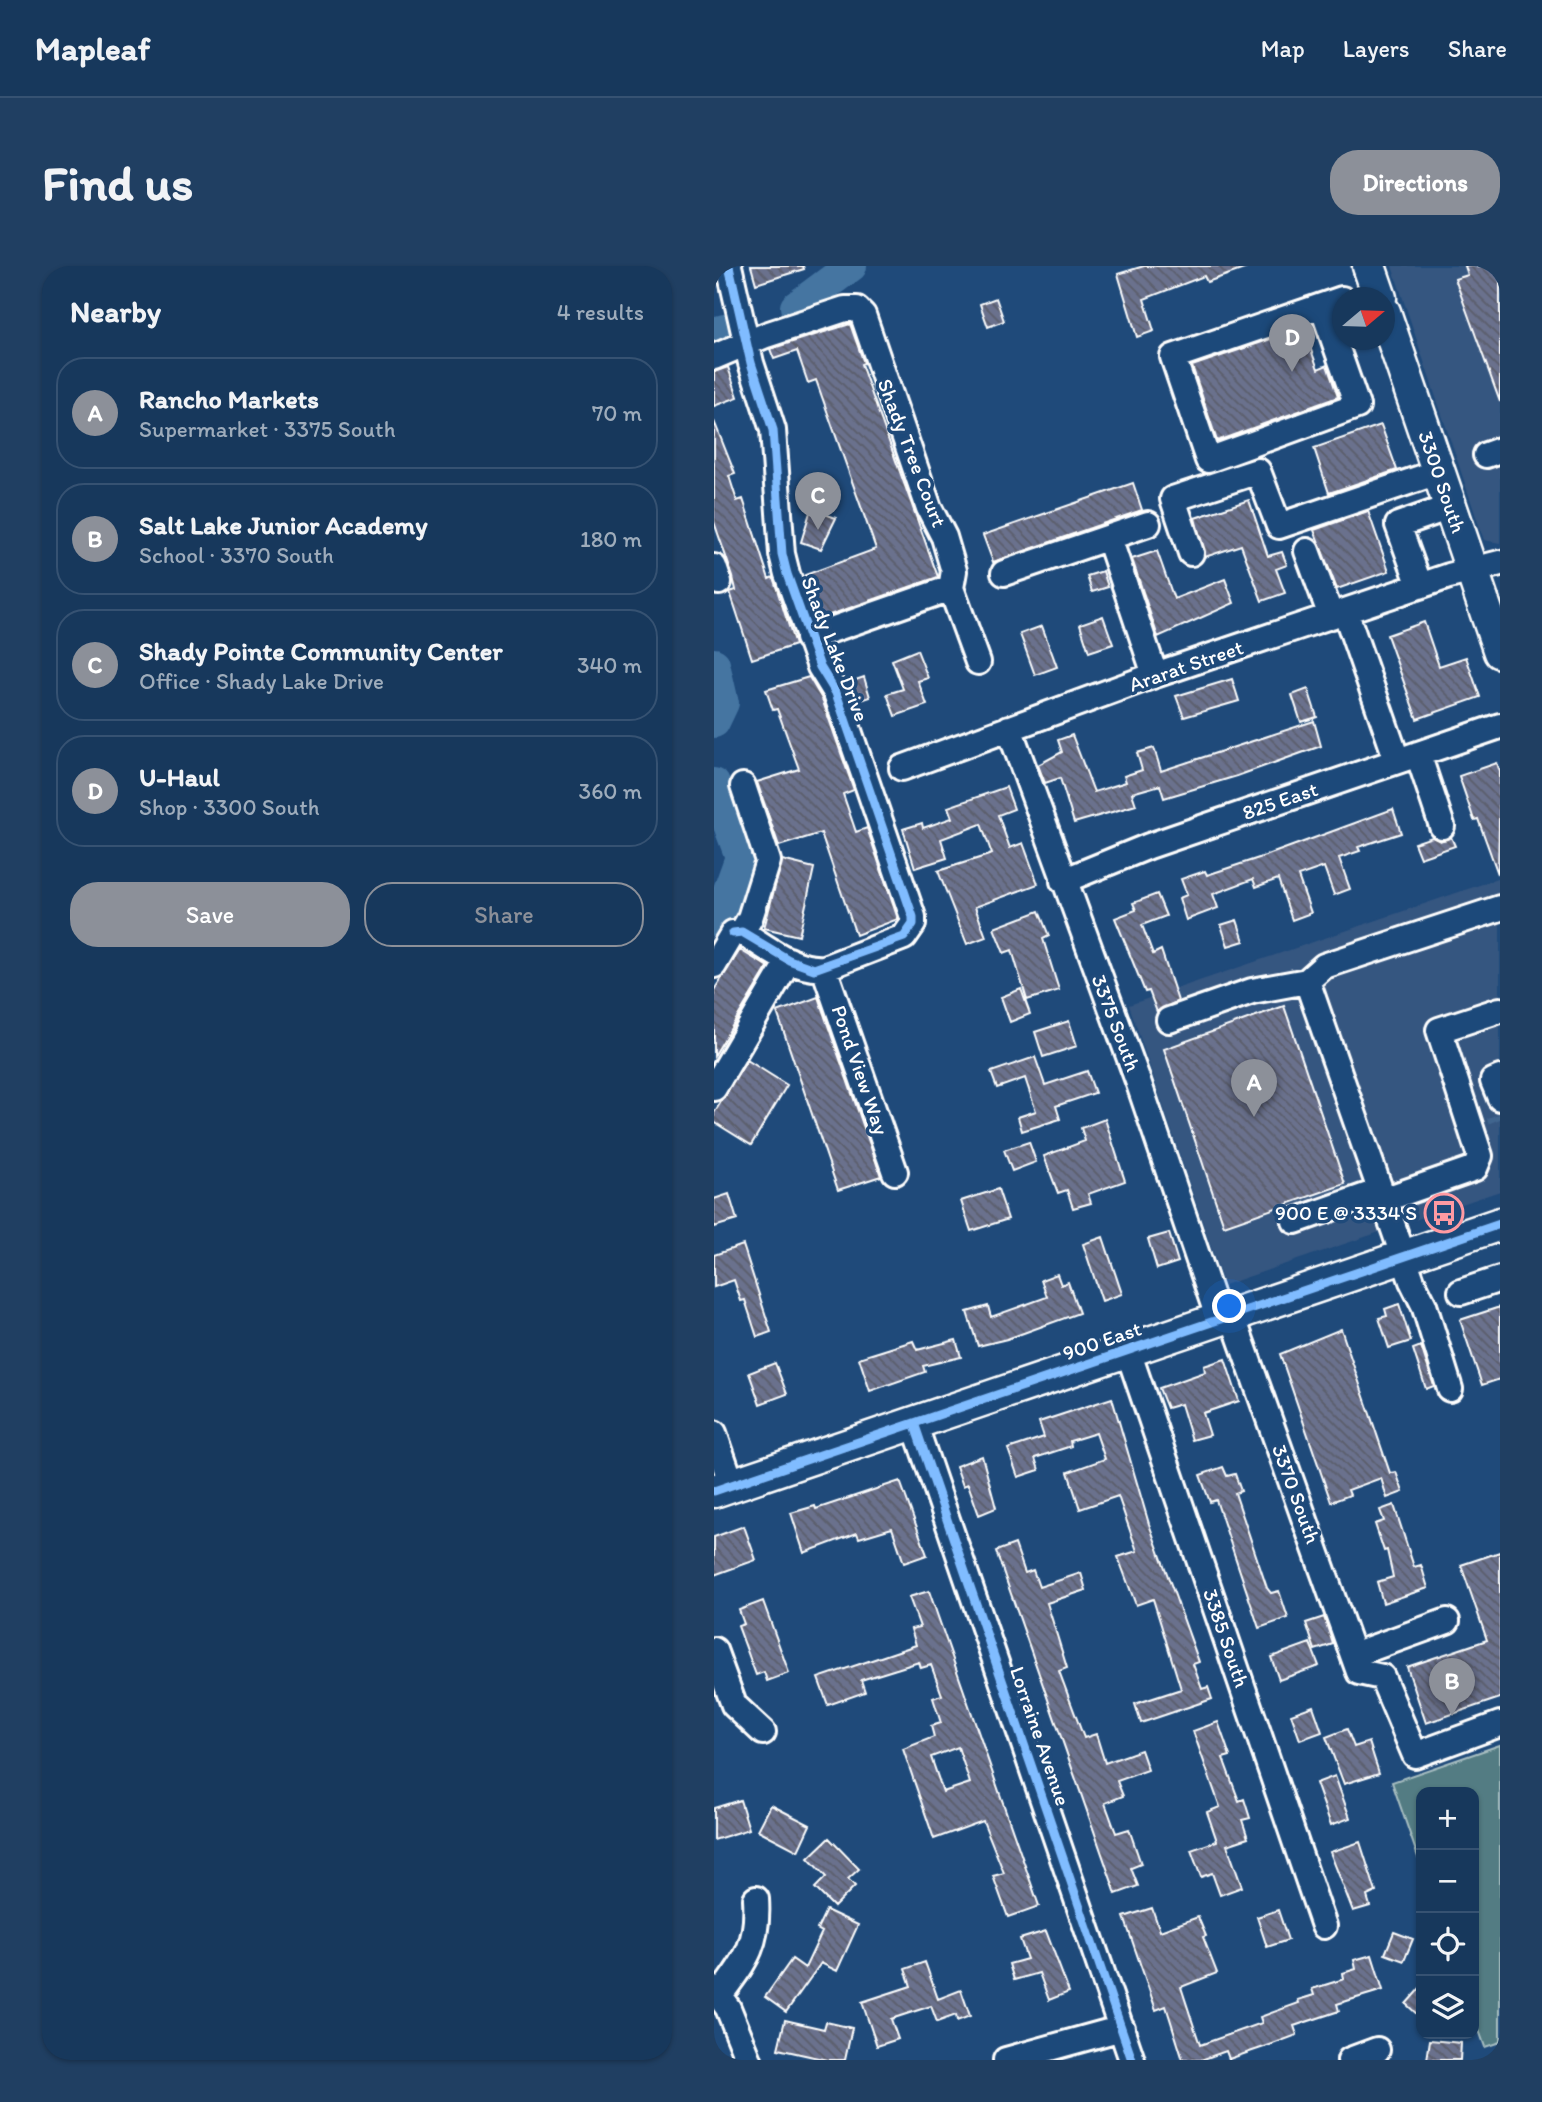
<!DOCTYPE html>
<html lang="en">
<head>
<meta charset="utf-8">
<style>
	body { margin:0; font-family:Itim,sans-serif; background:#203f62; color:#f1f3f6 }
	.controls { position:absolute; right:21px; bottom:21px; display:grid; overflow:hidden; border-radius:14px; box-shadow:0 2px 5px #0004 }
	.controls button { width:63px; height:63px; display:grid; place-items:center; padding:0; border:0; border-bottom:2px solid #365272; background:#17385c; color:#f1f3f6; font:35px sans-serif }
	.compass { position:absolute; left:618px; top:21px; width:63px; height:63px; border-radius:50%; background:#17385c; box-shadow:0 2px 5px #0004; rotate:71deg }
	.you { position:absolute; left:516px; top:1041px; width:24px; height:24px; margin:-18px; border:5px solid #fff; border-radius:50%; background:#1a73e8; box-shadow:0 0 0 10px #1a73e833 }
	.badge { display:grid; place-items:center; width:46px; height:46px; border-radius:50%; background:#8c9099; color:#fff; font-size:23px; font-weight:700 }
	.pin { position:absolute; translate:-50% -58px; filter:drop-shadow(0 2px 4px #0008) }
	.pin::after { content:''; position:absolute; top:37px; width:24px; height:21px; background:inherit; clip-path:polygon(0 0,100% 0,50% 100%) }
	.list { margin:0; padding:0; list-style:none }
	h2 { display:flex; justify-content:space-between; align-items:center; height:91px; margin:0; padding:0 28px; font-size:30px }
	h2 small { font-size:23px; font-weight:400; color:#9eacbb }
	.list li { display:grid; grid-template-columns:46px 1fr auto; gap:21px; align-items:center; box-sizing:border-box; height:112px; margin:0 14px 14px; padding:0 14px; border:2px solid #365272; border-radius:28px }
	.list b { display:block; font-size:26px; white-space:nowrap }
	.list p { margin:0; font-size:23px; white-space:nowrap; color:#9eacbb }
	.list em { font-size:23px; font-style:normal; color:#9eacbb }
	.actions { display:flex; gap:14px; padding:21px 28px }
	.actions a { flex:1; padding:16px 0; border:2px solid #8c9099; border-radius:28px; text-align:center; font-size:24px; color:#8c9099 }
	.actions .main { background:#8c9099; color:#fff }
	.icon { flex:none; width:38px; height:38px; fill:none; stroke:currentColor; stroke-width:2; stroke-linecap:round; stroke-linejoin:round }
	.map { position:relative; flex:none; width:786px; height:1794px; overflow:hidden; border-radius:28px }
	header { display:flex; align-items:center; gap:42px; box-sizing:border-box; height:98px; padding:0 35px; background:#17385c; border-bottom:2px solid #365272 }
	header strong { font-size:33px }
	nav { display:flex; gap:38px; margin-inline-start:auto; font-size:24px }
	.intro { display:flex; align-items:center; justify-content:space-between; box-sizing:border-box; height:168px; padding:0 42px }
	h1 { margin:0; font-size:49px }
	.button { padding:18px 32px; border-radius:28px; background:#8c9099; color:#fff; font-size:24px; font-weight:700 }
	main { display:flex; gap:42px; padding:0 42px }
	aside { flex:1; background:#17385c; border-radius:28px; box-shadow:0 2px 5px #0004 }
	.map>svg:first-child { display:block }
	.built { fill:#365680 }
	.green { fill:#527c83; stroke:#a8bec1; stroke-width:2 }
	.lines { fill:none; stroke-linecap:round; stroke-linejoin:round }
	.river { stroke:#4474a1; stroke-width:32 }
	.building { fill:url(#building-back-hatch); stroke:#fff; stroke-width:2; fill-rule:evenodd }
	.minor-tunnel { stroke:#41658e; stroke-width:24; stroke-dasharray:24 12; stroke-linecap:butt }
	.minor-casing { stroke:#fff; stroke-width:30 }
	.major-casing { stroke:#fff; stroke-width:37 }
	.minor { stroke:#1f4a7a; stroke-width:24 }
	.major { stroke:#1f4a7a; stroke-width:32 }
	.cycleway-casing { stroke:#1f4a7a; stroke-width:13 }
	.cycleway { stroke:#80bcff; stroke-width:9 }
	.labels { text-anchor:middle; stroke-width:7; stroke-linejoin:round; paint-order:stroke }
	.street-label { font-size:21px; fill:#fff; stroke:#1f4a7a }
	.poi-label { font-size:21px; fill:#fff; stroke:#1f4a7a; text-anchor:end }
</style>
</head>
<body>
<header>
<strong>Mapleaf</strong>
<nav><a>Map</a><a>Layers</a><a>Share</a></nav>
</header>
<div class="intro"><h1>Find us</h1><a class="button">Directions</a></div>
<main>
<aside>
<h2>Nearby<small>4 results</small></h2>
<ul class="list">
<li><span class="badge">A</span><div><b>Rancho Markets</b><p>Supermarket · 3375 South</p></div><em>70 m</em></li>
<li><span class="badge">B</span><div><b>Salt Lake Junior Academy</b><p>School · 3370 South</p></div><em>180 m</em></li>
<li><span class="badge">C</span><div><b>Shady Pointe Community Center</b><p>Office · Shady Lake Drive</p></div><em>340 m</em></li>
<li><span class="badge">D</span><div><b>U-Haul</b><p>Shop · 3300 South</p></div><em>360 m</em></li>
</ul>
<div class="actions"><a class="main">Save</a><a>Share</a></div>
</aside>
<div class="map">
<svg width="786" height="1794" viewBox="0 0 786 1794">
	<defs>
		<pattern id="building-back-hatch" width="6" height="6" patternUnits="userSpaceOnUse" patternTransform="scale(1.75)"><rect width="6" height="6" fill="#6a718d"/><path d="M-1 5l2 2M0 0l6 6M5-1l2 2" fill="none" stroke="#5a5d69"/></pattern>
	</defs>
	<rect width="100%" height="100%" fill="#1f4a7a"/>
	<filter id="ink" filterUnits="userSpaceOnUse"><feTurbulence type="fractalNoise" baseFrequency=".0143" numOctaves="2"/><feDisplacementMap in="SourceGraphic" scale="14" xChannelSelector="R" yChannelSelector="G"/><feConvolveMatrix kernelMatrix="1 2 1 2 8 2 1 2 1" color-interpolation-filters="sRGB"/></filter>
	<g filter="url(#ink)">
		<!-- built -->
		<path class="built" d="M 678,0 L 786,0 L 786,277 L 770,274 Z
			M 786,612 L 786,925 L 510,1019 L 415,739 Z"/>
		<!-- green -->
		<path class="green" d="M 786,1479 L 786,1776 L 771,1781 L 760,1750 L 760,1526 L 707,1526 L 707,1600 L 678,1516 Z"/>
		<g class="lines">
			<!-- river -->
			<path class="river" d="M 82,41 L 137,0
				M 0,67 L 10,64
				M 0,398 L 9,437 L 0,456
				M 0,518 L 27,591 L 4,655"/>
		</g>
		<!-- building -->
		<path class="building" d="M 37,0 L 89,0 L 90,3 L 42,18 Z
			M 430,0 L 533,0 L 533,2 L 493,16 L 490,10 L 430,33 L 440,65 L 423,71 L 404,8 Z
			M 751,0 L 786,0 L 786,136 L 741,13 L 754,9 Z
			M 282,32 L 290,55 L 274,61 L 266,38 Z
			M 136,58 L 150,97 L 147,98 L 224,311 L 107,352 L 91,309 L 162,283 L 102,114 L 94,117 L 83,85 L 60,93 L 56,83 Z
			M 589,62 L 604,103 L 613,99 L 624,131 L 503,175 L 478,100 Z
			M 14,101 L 24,131 L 0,140 L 0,106 Z
			M 0,155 L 21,208 L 15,210 L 23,235 L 29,233 L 55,313 L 59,311 L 81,379 L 38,393 L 16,326 L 22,324 L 19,311 L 0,256 Z
			M 667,159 L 683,204 L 615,227 L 600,182 Z
			M 419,217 L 428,244 L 279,296 L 269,269 Z
			M 535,234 L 554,290 L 568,286 L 573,299 L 562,303 L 571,327 L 548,335 L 527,279 L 491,291 L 481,252 Z
			M 97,243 L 122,252 L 107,283 L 87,276 Z
			M 654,245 L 675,305 L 623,323 L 600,264 Z
			M 443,285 L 460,333 L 511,313 L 520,337 L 444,371 L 418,293 Z
			M 389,305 L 394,321 L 378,326 L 373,310 Z
			M 389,350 L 399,378 L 375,386 L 366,358 Z
			M 710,356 L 725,400 L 752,391 L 766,431 L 703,453 L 673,369 Z
			M 328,360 L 343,401 L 321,409 L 306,368 Z
			M 203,384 L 214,412 L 204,415 L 213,439 L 181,450 L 173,428 L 189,423 L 178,394 Z
			M 95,411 L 108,433 L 140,524 L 129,528 L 142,566 L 153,562 L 184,653 L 142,669 L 107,567 L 65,580 L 43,516 L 85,503 L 63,443 L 59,444 L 52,424 Z
			M 150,411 L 156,431 L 141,436 L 133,417 Z
			M 518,413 L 525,435 L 470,451 L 462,430 Z
			M 594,423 L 603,451 L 587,456 L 578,429 Z
			M 600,455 L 607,480 L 523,510 L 450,532 L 446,519 L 418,527 L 422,539 L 360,557 L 346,512 L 331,517 L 324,499 L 348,486 L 344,474 L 358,469 L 380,526 L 412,516 L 410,510 L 428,504 L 423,487 L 440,482 L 447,505 Z
			M 783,497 L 786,506 L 784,608 L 764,553 L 760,554 L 745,510 Z
			M 292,521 L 300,543 L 284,549 L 296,582 L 309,577 L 324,618 L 261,641 L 272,671 L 253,678 L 224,605 L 278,588 L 267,558 L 227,573 L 233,592 L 201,602 L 189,563 L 208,557 L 209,562 L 238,552 L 234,541 Z
			M 679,543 L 687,567 L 644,581 L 646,585 L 625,592 L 636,623 L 620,629 L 610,601 L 584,610 L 597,647 L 578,654 L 564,613 L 542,621 L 539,613 L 499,628 L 504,642 L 472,654 L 465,632 L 473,629 L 467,613 L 491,605 L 493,609 L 551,590 Z
			M 718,571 L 726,575 L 737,571 L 741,580 L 706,592 L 700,577 Z
			M 68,594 L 100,602 L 85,670 L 50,662 Z
			M 443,628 L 452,650 L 428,659 L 439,688 L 447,684 L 464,735 L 443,746 L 435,725 L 431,726 L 401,652 L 422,644 L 419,637 Z
			M 325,645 L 335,670 L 329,673 L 345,724 L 313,734 L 298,684 L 290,687 L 280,662 Z
			M 523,654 L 530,675 L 514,680 L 507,659 Z
			M 26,684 L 54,701 L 0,790 L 0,724 Z
			M 307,723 L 316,748 L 296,756 L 287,731 Z
			M 104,731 L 167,910 L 124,924 L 63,746 Z
			M 570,740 L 631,918 L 510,960 L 450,783 Z
			M 355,755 L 363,780 L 329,791 L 321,766 Z
			M 321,791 L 331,819 L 373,805 L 381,827 L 342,840 L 346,853 L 308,865 L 304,851 L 322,845 L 311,812 L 283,822 L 277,806 Z
			M 33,794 L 73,819 L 37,879 L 0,856 L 0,847 Z
			M 391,853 L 411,915 L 374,928 L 377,937 L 359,942 L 353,924 L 344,927 L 330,890 L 371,875 L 367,862 Z
			M 315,876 L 322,896 L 298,905 L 290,884 Z
			M 284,923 L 294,953 L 257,965 L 247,935 Z
			M 15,928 L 23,954 L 0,961 L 0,933 Z
			M 455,967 L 464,996 L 443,1003 L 434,973 Z
			M 389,971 L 408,1028 L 388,1035 L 369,978 Z
			M 29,979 L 57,1066 L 43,1071 L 31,1034 L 27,1035 L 20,1014 L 0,1021 L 0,989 Z
			M 343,1008 L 347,1019 L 354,1016 L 365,1047 L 293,1073 L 264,1080 L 253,1046 L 274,1040 L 277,1051 L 333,1031 L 327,1014 Z
			M 685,1038 L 697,1075 L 675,1082 L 665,1052 L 673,1050 L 671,1043 Z
			M 786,1041 L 786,1113 L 768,1119 L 746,1054 Z
			M 627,1063 L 676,1207 L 682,1206 L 689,1226 L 673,1232 L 667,1212 L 634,1224 L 636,1229 L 617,1236 L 566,1088 Z
			M 242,1074 L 247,1091 L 209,1100 L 211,1106 L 156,1125 L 145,1092 L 199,1075 L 203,1084 Z
			M 707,1080 L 720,1120 L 712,1123 L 699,1083 Z
			M 511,1093 L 525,1135 L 489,1147 L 496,1169 L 478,1174 L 467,1138 L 453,1142 L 445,1122 L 491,1106 L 490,1100 Z
			M 61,1097 L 73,1128 L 46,1138 L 35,1107 Z
			M 398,1132 L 435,1258 L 485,1396 L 479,1398 L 488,1423 L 494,1421 L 498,1433 L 427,1457 L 421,1438 L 467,1423 L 439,1333 L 422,1339 L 404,1291 L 423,1285 L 404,1230 L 366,1243 L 354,1206 L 391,1193 L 382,1167 L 356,1175 L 357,1180 L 321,1192 L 325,1204 L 304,1211 L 294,1183 L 330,1171 L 325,1156 Z
			M 268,1190 L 282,1242 L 265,1249 L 254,1218 L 249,1220 L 242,1200 Z
			M 509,1201 L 513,1210 L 521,1208 L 527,1225 L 521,1227 L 553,1322 L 557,1327 L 565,1325 L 574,1352 L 545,1362 L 502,1234 L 496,1236 L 486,1209 Z
			M 186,1215 L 213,1289 L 190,1297 L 178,1262 L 145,1272 L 143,1267 L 90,1287 L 77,1247 L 101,1240 L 102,1243 Z
			M 680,1239 L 700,1301 L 707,1299 L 714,1322 L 669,1337 L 663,1316 L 679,1311 L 673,1284 L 670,1285 L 661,1258 L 670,1255 L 666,1244 Z
			M 30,1260 L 42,1294 L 0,1309 L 0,1271 Z
			M 301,1278 L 311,1307 L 319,1304 L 325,1321 L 367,1307 L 372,1324 L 333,1337 L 353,1402 L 345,1405 L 370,1472 L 382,1468 L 391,1497 L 427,1484 L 434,1504 L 403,1515 L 409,1530 L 391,1537 L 402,1567 L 415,1563 L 427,1598 L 417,1602 L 424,1620 L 402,1628 L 282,1285 Z
			M 786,1286 L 786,1432 L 712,1457 L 693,1401 L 773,1374 L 747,1299 Z
			M 215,1325 L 325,1640 L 294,1651 L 279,1610 L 290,1607 L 269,1555 L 220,1573 L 189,1483 L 220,1471 L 217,1460 L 227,1457 L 219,1432 L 228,1429 L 217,1399 L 207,1402 L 205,1396 L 147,1414 L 151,1426 L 114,1439 L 104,1412 L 202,1379 L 197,1363 L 206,1361 L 195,1331 ZM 244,1481 L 256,1517 L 229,1526 L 217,1491 Z
			M 49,1335 L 75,1407 L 53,1415 L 50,1406 L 42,1409 L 24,1360 L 30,1358 L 25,1344 Z
			M 610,1351 L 619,1378 L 601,1384 L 592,1357 Z
			M 596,1377 L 605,1400 L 565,1414 L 557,1391 Z
			M 599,1440 L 608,1466 L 586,1474 L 577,1448 Z
			M 504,1456 L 516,1490 L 509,1492 L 525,1535 L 530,1533 L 536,1552 L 528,1554 L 534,1572 L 513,1579 L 528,1621 L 506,1629 L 498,1607 L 487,1611 L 477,1584 L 503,1575 L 493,1546 L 506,1541 L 479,1465 Z
			M 633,1463 L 640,1481 L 655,1476 L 665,1507 L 630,1518 L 612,1471 Z
			M 621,1510 L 636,1552 L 617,1559 L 602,1517 Z
			M 26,1534 L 35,1563 L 0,1574 L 0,1542 Z
			M 57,1539 L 96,1559 L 84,1585 L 44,1564 Z
			M 115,1572 L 145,1603 L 134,1613 L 141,1620 L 120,1641 L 101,1622 L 112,1611 L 94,1592 Z
			M 646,1576 L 662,1626 L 653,1630 L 656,1640 L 639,1645 L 616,1586 Z
			M 438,1642 L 446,1665 L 484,1651 L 492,1670 L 489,1671 L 503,1707 L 467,1721 L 486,1779 L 548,1757 L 546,1751 L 585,1737 L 584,1734 L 600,1729 L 598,1723 L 630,1713 L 629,1707 L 642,1703 L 640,1694 L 658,1689 L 669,1724 L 623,1738 L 625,1745 L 580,1760 L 583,1769 L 556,1779 L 515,1793 L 512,1785 L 487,1794 L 469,1794 L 452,1740 L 442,1744 L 410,1651 Z
			M 112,1644 L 144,1659 L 123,1705 L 107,1697 L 72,1746 L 51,1731 L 78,1693 L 91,1702 L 108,1666 L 103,1663 Z
			M 564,1644 L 574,1674 L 553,1681 L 543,1651 Z
			M 332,1665 L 355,1726 L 335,1734 L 325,1707 L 300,1714 L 295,1698 L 313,1693 L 306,1673 Z
			M 680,1666 L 699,1673 L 690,1695 L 671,1688 Z
			M 211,1696 L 224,1733 L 247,1724 L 256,1750 L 243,1755 L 242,1749 L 223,1756 L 217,1740 L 177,1753 L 184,1773 L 163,1780 L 148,1736 L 197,1720 L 191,1703 Z
			M 707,1721 L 707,1752 L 692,1738 Z
			M 71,1754 L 110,1763 L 112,1756 L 138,1762 L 131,1794 L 113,1794 L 64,1783 Z
			M 716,1774 L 747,1777 L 746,1794 L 713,1794 Z"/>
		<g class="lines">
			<!-- minor-tunnel -->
			<path class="minor-tunnel" d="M 784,848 L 786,853"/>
			<defs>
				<path id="minor" d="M 608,40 L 643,140 L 494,194 L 459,91 L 628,33
					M 0,91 L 52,69 L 131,43 L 143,43 L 149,49 L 215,242 L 230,271 L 240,305 L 237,322 L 264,396
					M 772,189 L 786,184
					M 395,272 L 441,409
					M 593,285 L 617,350
					M 477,287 L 459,233 L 544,205 L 565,260 L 724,206
					M 0,301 L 5,316
					M 290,307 L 434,258
					M 706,320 L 684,259 L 736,241
					M 631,345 L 683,494
					M 94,372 L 237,322
					M 295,462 L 424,815 L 505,1054
					M 704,488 L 728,560
					M 188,502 L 441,409 L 735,310 L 786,297
					M 349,615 L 435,580 L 786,460
					M 28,666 L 36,652 L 54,595 L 29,520
					M 0,699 L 19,667 L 28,666 C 52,681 81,705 110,702 L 190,671 L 199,658 L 199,651 L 122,427 L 106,401 L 73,308 L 68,288 L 59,164 L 37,97 L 15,0
					M 110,702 L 181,906
					M 455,754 L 538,725 L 593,715
					M 786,812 L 779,815 L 786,832
					M 0,822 L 75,694
					M 669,934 L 761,902 L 766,890 L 725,764 L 786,744
					M 581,955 L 666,925
					M 747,1026 L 786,1013
					M 518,1049 L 645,1406 L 668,1411 L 701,1489 L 786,1458
					M 414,1085 L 610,1660
					M 736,1123 L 710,1039 L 698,1015 L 593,715 L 610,700 L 786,642
					M 200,1157 L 418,1794
					M 0,1167 L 18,1219
					M 0,1384 L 20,1439 L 49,1466
					M 639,1389 L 733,1355
					M 0,1723 L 14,1742 L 35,1794
					M 6,1729 C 32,1694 45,1678 42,1633
					M 292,1794 L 408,1762
					M 636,1794 L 663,1784"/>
				<path id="major" d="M 655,0 L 666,32
					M 670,46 L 786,386
					M 0,1225 L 786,958"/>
			</defs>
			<!-- minor casing -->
			<use href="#minor" class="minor-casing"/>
			<!-- major casing -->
			<use href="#major" class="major-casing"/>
			<!-- minor -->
			<use href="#minor" class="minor"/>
			<!-- major -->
			<use href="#major" class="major"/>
			<defs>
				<path id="cycleway" d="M 15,0 L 37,97 L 59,164 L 68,288 L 73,308 L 106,401 L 122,427 L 199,651 L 199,658 L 190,671 L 100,703 L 75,694 L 28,666 L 19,667
					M 200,1157 L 418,1794
					M 0,1225 L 786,958"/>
			</defs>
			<!-- cycleway casing -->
			<use href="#cycleway" class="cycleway-casing"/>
			<!-- cycleway -->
			<use href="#cycleway" class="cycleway"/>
		</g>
	</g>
	<!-- icons -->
	<defs>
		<symbol id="bus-ring" viewBox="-11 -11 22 22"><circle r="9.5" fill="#1f4a7a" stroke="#ff9aa2" stroke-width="1.5"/><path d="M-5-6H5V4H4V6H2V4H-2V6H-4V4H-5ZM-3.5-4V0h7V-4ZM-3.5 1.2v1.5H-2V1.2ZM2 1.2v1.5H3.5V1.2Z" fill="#ff9aa2"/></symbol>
	</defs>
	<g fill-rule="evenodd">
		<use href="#bus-ring" x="708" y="925" width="44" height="44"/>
	</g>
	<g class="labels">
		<!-- street labels -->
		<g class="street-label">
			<text transform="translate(198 187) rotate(69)" y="7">Shady Tree Court</text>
			<text transform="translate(728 216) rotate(71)" y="7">3300 South</text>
			<text transform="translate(121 383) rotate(69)" y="7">Shady Lake Drive</text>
			<text transform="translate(472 400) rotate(-19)" y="7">Ararat Street</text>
			<text transform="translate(566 535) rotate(-19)" y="7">825 East</text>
			<text transform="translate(402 757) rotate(69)" y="7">3375 South</text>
			<text transform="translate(146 804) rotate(71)" y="7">Pond View Way</text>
			<text transform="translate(388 1075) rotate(-19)" y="7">900 East</text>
			<text transform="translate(582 1228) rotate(70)" y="7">3370 South</text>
			<text transform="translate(512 1372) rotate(71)" y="7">3385 South</text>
			<text transform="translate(326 1470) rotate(71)" y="7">Lorraine Avenue</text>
		</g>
		<!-- poi labels -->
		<g class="poi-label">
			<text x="703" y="954">900 E @ 3334 S</text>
		</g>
	</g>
</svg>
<div class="controls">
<button>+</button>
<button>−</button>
<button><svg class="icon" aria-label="locate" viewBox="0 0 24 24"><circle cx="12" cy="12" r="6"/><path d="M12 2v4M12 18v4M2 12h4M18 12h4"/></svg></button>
<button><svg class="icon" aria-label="layers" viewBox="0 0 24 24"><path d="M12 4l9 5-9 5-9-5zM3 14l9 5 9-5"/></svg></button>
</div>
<svg class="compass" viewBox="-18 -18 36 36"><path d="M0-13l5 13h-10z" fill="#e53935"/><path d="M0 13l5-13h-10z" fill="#9eacbb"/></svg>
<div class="you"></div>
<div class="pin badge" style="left:540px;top:851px">A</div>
<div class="pin badge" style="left:738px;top:1450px">B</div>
<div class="pin badge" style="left:104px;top:264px">C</div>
<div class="pin badge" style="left:578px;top:106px">D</div>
</div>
</main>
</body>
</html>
